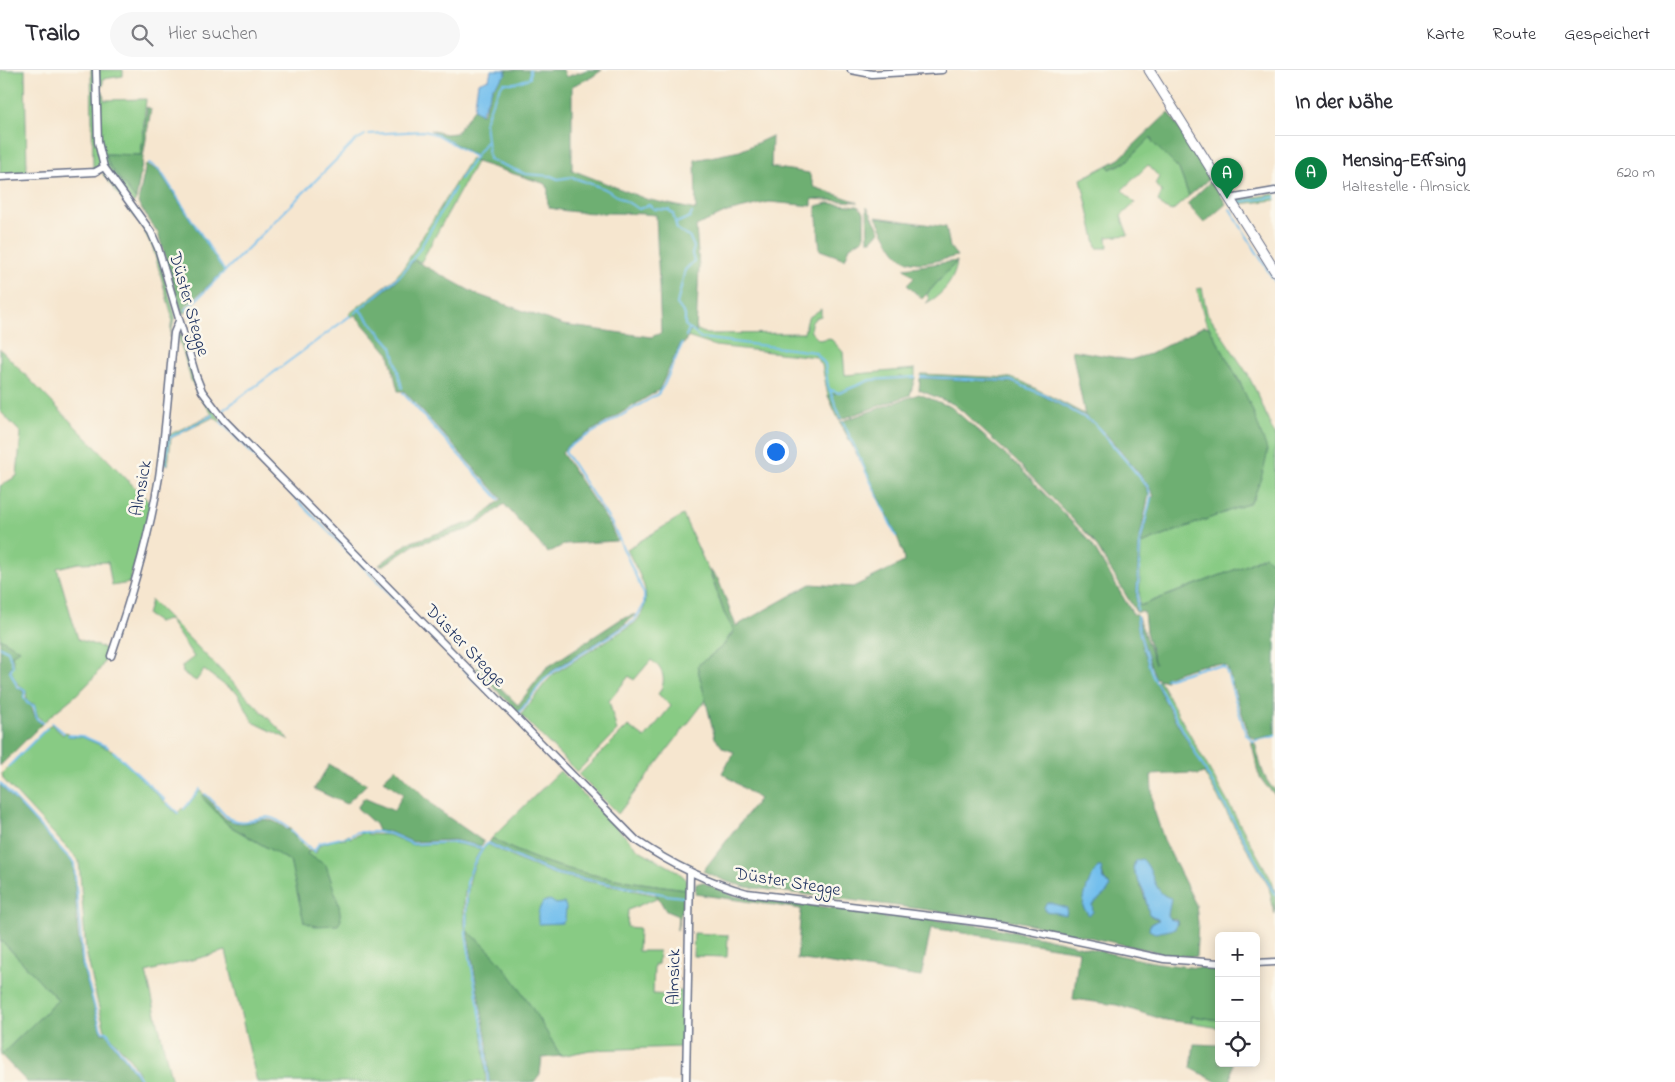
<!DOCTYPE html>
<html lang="de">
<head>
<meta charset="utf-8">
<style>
	body { margin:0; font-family:"Indie Flower",sans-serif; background:#f7f7f7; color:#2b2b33 }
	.controls { position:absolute; right:15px; bottom:15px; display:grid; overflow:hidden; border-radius:8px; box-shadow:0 2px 12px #0003 }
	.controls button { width:45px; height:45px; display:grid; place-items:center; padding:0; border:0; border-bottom:1px solid #e1e1e2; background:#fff; color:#2b2b33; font:25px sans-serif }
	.you { position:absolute; left:775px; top:381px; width:18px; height:18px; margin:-12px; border:4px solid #fff; border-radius:50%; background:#1a73e8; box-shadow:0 0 0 8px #1a73e833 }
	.badge { display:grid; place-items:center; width:32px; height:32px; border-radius:50%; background:#0b8043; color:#fff; font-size:16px; font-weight:700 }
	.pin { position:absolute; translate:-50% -41px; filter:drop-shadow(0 1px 2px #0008) }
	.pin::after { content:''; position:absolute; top:26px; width:18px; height:15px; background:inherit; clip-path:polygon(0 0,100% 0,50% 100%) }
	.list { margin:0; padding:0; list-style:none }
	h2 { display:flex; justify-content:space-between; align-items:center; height:65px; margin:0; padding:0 20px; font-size:21px }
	h2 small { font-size:16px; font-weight:400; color:#7c7c81 }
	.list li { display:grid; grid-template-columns:32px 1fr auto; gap:15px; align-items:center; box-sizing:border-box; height:75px; padding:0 20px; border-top:1px solid #e1e1e2 }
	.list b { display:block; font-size:19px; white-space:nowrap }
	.list p { margin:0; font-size:16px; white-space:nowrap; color:#7c7c81 }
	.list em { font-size:16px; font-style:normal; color:#7c7c81 }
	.icon { flex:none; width:28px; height:28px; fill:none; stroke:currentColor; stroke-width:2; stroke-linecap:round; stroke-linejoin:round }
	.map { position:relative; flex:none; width:1275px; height:1012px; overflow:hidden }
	header { display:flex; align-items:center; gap:30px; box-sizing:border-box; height:70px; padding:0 25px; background:#fff; border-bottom:1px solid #e1e1e2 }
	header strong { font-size:24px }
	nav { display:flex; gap:28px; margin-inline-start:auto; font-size:18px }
	.search { width:350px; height:45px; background:#f7f7f7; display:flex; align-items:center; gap:12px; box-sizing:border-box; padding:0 18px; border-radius:28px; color:#7c7c81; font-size:19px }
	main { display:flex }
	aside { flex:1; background:#fff }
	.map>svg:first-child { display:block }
	.green { fill:#88cb84; stroke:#527d71 }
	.forest { fill:#6eaf72; stroke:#446f68; fill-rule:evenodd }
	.water { fill:#73bfed; stroke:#4777a6 }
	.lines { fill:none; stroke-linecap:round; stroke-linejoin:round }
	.stream { stroke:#73bfed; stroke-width:2 }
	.street-casing { stroke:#686f86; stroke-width:9 }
	.secondary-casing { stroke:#686f86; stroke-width:11 }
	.street { stroke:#fff; stroke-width:6 }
	.secondary { stroke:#fff; stroke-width:9 }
	.labels { text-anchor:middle; stroke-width:5; stroke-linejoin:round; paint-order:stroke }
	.street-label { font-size:18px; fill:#1b2f5e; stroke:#fbf7ec }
</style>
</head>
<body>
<header>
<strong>Trailo</strong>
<div class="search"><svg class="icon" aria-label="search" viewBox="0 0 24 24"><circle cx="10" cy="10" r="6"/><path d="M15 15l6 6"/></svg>Hier suchen</div>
<nav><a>Karte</a><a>Route</a><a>Gespeichert</a></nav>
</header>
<main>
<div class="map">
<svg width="1275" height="1012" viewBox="0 0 1275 1012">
	<rect width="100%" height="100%" fill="#fbf7ec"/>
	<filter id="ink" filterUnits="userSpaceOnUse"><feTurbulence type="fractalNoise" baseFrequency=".02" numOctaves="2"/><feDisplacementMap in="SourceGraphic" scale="10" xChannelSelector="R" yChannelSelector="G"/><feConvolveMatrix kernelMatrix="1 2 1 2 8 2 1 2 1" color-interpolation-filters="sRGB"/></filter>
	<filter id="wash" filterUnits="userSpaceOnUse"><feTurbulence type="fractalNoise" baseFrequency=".0096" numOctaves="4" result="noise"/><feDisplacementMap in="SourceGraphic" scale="20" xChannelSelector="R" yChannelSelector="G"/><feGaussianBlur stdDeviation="1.12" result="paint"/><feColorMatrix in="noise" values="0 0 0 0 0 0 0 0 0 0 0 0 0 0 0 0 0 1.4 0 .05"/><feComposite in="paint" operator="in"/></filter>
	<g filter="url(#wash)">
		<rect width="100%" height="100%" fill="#f6e6cf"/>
		<!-- green -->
		<path class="green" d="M 0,0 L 25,0 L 27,103 L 0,105 Z
			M 91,0 L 94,0 L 100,93 L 98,97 L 93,99 Z
			M 98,0 L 123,0 L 123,6 L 103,9 L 103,16 L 98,15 Z
			M 98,22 L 103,22 L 104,30 L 146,29 L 141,85 L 105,84 L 109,95 L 136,130 L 133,133 L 105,94 L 101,83 Z
			M 1151,67 L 1179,99 L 1189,126 L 1172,141 L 1164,138 L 1158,131 L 1162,122 L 1155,114 L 1159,107 L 1148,95 L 1122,120 L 1135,133 L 1121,146 L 1128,165 L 1107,167 L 1108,178 L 1097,178 L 1081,109 L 1108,95 L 1110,99 L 1126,92 Z
			M 471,88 L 476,92 L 421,192 L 414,190 L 395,212 L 352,247 L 349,244 L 393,210 L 402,200 Z
			M 102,103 L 106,104 L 153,169 L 175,245 L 170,268 L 172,246 L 153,178 L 141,155 Z
			M 1275,124 L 1275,130 L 1239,134 L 1236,130 Z
			M 957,191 C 955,210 943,225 926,233 L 929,230 L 927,224 Z
			M 1202,218 L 1207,243 L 1247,303 L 1259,327 L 1275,367 L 1275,494 L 1261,487 L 1247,495 L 1139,536 L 1141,474 L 1250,433 L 1254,428 L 1267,382 L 1240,312 L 1205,250 L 1197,219 Z
			M 821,239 L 821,246 C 813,248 809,254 811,262 L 819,270 L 830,268 L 843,282 L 845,305 L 915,299 L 915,308 L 901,307 L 828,326 L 822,295 L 816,287 L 715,276 L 687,267 L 690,261 L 696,262 L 696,259 L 706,264 L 804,263 L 808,248 Z
			M 178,264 L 181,264 L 198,319 L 197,321 L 191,310 Z
			M 0,279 L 150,433 L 150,442 L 129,513 L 112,516 L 108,492 L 78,493 L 57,498 L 78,569 L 109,580 C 98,614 68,629 44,652 L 38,647 L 34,634 L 27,632 L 26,621 C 17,614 14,610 11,599 L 14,596 L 12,584 L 19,580 L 0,568 L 0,416 L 17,406 L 21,363 L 0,341 Z
			M 921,304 L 1011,308 L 1023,312 L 1086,345 L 1085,346 L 1031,318 L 1011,310 L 920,306 Z
			M 199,326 L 203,327 L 222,351 L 220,352 L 214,347 L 171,368 L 168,395 L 164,394 L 167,366 L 212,344 Z
			M 683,445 L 711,506 L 724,543 L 734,559 L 723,576 L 697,596 L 706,630 L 618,744 L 579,705 L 628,656 L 645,668 L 671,636 L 658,624 C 668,611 663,598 651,590 L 634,610 L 629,606 L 609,631 L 617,661 L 577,702 L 521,645 L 546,612 L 555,603 L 635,553 C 658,526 639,507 627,479 Z
			M 151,530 L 290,670 L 253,652 L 237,622 L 223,614 L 204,600 L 196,611 L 183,603 L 182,596 L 194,587 L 169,550 L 158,552 L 147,545 Z
			M 1159,610 L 1272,811 L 1275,823 L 1166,629 L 1157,611 Z
			M 51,654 L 63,665 L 65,662 L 68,663 L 68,666 L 82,667 L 113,681 L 177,744 L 182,738 L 184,740 L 200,720 L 204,725 L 202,727 L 228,755 L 290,791 L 304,851 L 306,784 L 309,781 L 316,783 L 319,775 L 334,770 L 346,769 L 345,766 L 349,765 L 350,768 L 367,761 L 367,764 L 389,765 L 413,775 L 454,773 L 481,779 C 451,826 468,873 477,924 C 482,953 485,982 486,1012 L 257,1012 L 226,881 L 146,902 L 172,1012 L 143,1012 L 131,990 L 105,960 L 98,934 L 86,881 L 79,791 L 3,709 L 2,703 Z
			M 560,701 L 639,780 L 677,801 L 686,809 L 686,819 C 619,810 551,803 492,768 Z
			M 1206,702 L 1269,813 L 1275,826 L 1275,845 L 1269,817 L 1204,703 Z
			M 487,774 L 520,791 L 556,805 L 661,826 L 628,840 L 627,857 L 639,858 L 638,881 L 659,881 L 658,894 L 654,895 L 653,924 L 672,925 L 672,921 L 682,921 L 681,977 L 590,980 L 561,986 L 516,914 L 467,861 C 467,827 465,803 487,774 Z
			M 694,863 L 728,865 L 727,887 L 693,886 Z
			M 2,871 L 58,930 L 1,985 L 0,873 Z
			M 1192,946 L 1219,950 L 1219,958 L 1191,953 Z"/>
		<!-- forest -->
		<path class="forest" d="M 506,0 L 563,0 L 566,7 L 587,0 L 602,0 L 592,7 L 572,16 L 572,100 L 646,129 L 696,140 L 695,90 L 740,81 L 772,66 L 771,97 L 809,103 L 814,117 L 858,132 L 812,129 L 812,136 L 769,132 L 727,142 L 696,156 L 699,198 L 696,262 L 690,261 L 684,274 L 681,273 L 659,320 L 567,376 L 562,383 L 610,455 L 617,471 L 565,474 L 548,483 L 504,434 L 483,451 L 467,460 L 414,475 L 384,495 L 379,495 L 408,473 L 475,451 L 502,429 L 404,321 L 398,321 L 389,284 L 354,244 L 395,212 L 414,190 L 476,224 L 563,255 L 651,267 L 661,263 L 656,145 C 621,141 584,146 550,138 C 544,131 551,122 546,114 L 473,91 L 476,86 L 430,60 L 445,64 L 456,63 L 474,39 L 483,44 L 493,17 L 506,4 Z
			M 147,37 L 151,39 L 136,130 L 109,95 L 105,84 L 141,85 Z
			M 1169,42 L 1210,108 L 1189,126 L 1179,99 L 1153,73 L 1151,67 L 1126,92 L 1110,99 L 1108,95 L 1119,89 Z
			M 146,94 L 159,101 L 224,201 L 184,238 L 187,242 L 182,244 L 158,163 L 138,133 Z
			M 1212,110 L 1226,134 L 1204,153 L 1187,134 Z
			M 828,133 L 858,136 L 864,142 L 864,168 L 850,177 L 845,189 L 820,180 L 816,136 Z
			M 867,137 L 880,161 L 872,170 L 868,170 Z
			M 876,147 L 946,157 L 950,177 L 957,186 C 904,200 900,195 876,147 Z
			M 957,191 L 922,229 L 907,215 L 914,208 L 904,198 Z
			M 1204,256 L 1209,257 L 1213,264 C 1231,296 1250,328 1261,364 C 1263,369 1267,377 1267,382 C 1267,392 1256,426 1250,433 L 1141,474 L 1151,428 L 1154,426 L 1146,412 L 1105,363 L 1085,346 L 1072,280 L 1130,290 L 1150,284 Z
			M 901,307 L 915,308 L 910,325 L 839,350 L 828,326 L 871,310 Z
			M 920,308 L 1010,312 L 1030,319 L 1081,346 L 1094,354 L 1103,363 L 1144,413 L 1149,424 L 1139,471 L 1136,540 L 1138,532 L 1140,536 L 1247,495 L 1265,486 L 1275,494 L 1275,665 L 1256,669 L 1249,665 L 1227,597 C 1211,588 1182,602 1166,607 L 1166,611 L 1155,608 L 1141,565 L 1138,547 L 1155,594 L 1146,562 L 1144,542 L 1136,542 L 1093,470 L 1015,390 L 962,341 L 953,334 L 919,320 Z
			M 919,324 L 951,337 L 1015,393 L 1090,471 L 1133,544 L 1136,545 C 1142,603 1178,653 1206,702 L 1198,705 L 1192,703 L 1151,705 L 1153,737 L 1164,770 L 1196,835 L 1198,853 L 1196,887 L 1166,884 L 1016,851 L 746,817 L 728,812 L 703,801 L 759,729 L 722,703 L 734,682 L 723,678 L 715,668 L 697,596 L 723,576 L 734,561 L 724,543 L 710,500 L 718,509 L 736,556 L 811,514 L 853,517 L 904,492 C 905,470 853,378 840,352 ZM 1133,795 L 1155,812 L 1156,818 L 1168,834 L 1168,848 L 1176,849 L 1178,854 L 1152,853 L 1159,850 L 1151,846 ZM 1100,797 L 1105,811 L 1109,814 L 1092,835 Z
			M 636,544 L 620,558 L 552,601 L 518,642 L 476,599 L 479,597 L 518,635 L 546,598 L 621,549 Z
			M 0,568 L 20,580 L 12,584 L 12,596 L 9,599 L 17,617 L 23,621 L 26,633 L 31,635 L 36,649 L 42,654 L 0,696 Z
			M 1251,672 L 1255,673 C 1260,689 1261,708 1275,720 L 1275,725 C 1251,702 1260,699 1251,672 Z
			M 329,695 L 367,714 L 346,734 L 314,719 Z
			M 396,698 L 438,740 L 484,772 L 481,776 L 454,770 L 413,772 L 390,762 L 378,761 L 375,754 L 357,738 L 364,728 L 394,741 L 403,724 L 383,710 Z
			M 0,715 L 73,793 L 78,864 L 82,895 L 100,959 L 102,964 L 107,963 C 116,981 131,994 140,1012 L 27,1012 L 1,985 L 58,930 L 2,871 L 0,873 Z
			M 204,725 C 211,730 222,748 228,750 C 253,761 261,737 287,760 L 291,758 L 290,762 L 309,781 L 307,784 L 326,795 L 339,835 L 341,850 L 338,855 L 315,856 L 304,852 L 290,791 L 228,755 L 202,727 Z
			M 492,768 C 551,803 619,810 686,819 L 677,860 L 678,846 L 666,841 L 655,822 L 557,803 L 515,786 L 489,772 Z
			M 702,812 L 734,826 L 884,844 L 884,848 L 888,849 L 889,845 C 928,850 968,852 1006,860 C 1077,873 1146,897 1219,899 L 1219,950 L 1192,946 L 1191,953 L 1165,950 L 1117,935 L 1073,929 L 1079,881 L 931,858 L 921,907 L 797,889 L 801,839 L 695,824 L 696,814 Z
			M 467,861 C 508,890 535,944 561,986 L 542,988 L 540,1004 L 534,1012 L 489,1012 L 487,971 Z
			M 1194,974 L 1219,975 L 1219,993 L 1232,993 L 1231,1012 L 1217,1012 L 1191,998 Z"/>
		<!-- water -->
		<path class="water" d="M 491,0 L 506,0 L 506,4 L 493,17 L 481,44 L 474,39 L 478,13 L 489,9 Z
			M 1142,789 C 1155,800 1152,824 1171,828 L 1168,845 L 1170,849 L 1177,851 L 1175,859 L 1155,863 L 1149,860 L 1150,855 L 1159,850 L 1149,844 L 1144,822 L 1133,799 L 1135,791 Z
			M 1098,797 L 1101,797 L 1103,808 L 1110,817 L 1107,822 L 1092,835 L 1093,842 L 1089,845 L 1083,837 C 1084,822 1089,809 1098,797 Z
			M 550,830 L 556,834 L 564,833 L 566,837 L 565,850 L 562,853 L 539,854 C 536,847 539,838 543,832 Z
			M 1047,832 L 1067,838 L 1066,845 L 1046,841 L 1044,837 Z"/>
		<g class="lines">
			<!-- stream -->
			<path class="stream" d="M 530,0 L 530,8 L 515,13 L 503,13 L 493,30 L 485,52 L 489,89 L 525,104 L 551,106 L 558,109 L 572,107 L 605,119 L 639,139 L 649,135 L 654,139 L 669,140 L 673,144 L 677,159 L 690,168 L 694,177 L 692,184 L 694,191 L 685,200 L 677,234 L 685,245 L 685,255 L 701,268 L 815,282 L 825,294 L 828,316 L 841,348
				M 369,64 L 424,61 L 438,65 L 475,87
				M 149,93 L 160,100 L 225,202
				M 460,109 L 487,70
				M 1238,132 L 1275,127
				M 1230,139 L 1275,212
				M 676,153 L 690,147 L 692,143
				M 359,239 L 392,277 L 402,318
				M 186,240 L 355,71 L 365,65
				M 355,243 L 402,204 L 419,180 L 455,118
				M 686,266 L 689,259
				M 921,307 L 1011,311 L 1044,325 L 1094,353 L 1148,417 L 1151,428 L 1140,472 L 1137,540
				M 829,319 L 839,323 L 870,310 L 915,307
				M 403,323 L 499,429
				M 223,340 L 350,246
				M 221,352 L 478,614
				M 843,352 L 896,466
				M 166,394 L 169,368 L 213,345
				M 1137,547 L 1140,565 L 1152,605 L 1275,825
				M 0,577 L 8,581 L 13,596 L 10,601 L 17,616 L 25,621 L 24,627 L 27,633 L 34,636 L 37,649 L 43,653
				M 1166,609 L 1205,597 L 1223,597 L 1226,600 L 1246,664 L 1253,671 L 1275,666
				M 519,643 L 544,610 L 553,602 L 634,551 L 644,535 L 644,524 L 612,454 L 565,382 L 568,377 L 658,324 L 664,315 L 682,274
				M 52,653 L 64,663
				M 68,665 L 82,666 L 108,677
				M 113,681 L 165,730
				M 8,697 L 47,658
				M 0,713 L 74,793 L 83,895 L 101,959 L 103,962 L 107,962 C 117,980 132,993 141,1012
				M 205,724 C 213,729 223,746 230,749 C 256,759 261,734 288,758
				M 167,733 L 178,743
				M 184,739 L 200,719
				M 291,761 L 314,782 L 319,773 L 350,766 L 357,762 L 378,762 L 391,764 L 413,774 L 455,772 L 483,778 L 488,773 L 522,790 L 557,804 L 663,824
				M 483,778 L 473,795 L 467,812 L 466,865 L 485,971 L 488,1012
				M 665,825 L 683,827
				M 684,911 L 686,873
				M 682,985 L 684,921
				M 682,1012 L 682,990"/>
		</g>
	</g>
	<g filter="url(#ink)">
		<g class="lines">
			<defs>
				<path id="street" d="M 96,0 L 98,72 L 104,97 L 151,162 L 158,178 L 196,306 L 202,321 L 224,350 L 637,771 C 671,794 707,812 747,823 L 1001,855 L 1164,889 L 1219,893
					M 851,0 L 872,4 L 942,0
					M 0,107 L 95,102 L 104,97
					M 1229,129 L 1275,121
					M 111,586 C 131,528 149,468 159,407 C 166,359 169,311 174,263 L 179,251
					M 1256,893 L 1275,892
					M 686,1012 L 690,803"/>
				<path id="secondary" d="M 1149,0 L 1275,201"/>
			</defs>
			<!-- street casing -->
			<use href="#street" class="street-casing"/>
			<!-- secondary casing -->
			<use href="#secondary" class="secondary-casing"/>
			<!-- street -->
			<use href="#street" class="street"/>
			<!-- secondary -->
			<use href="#secondary" class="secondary"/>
		</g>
	</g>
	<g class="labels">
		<!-- street labels -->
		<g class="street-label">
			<text transform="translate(190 234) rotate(74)" y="6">Düster Stegge</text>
			<text transform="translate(140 418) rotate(-80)" y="6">Almsick</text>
			<text transform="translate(466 575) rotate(46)" y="6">Düster Stegge</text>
			<text transform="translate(788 811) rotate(9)" y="6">Düster Stegge</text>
			<text transform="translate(673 907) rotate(-89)" y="6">Almsick</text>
		</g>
	</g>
</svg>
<div class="controls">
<button>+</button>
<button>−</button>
<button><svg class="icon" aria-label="locate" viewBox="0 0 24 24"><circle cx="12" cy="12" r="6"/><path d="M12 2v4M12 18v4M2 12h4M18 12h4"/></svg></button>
</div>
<div class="you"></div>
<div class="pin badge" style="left:1227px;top:129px">A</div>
</div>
<aside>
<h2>In der Nähe<small></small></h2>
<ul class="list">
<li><span class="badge">A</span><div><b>Mensing-Effsing</b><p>Haltestelle · Almsick</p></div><em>620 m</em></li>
</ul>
</aside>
</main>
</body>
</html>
